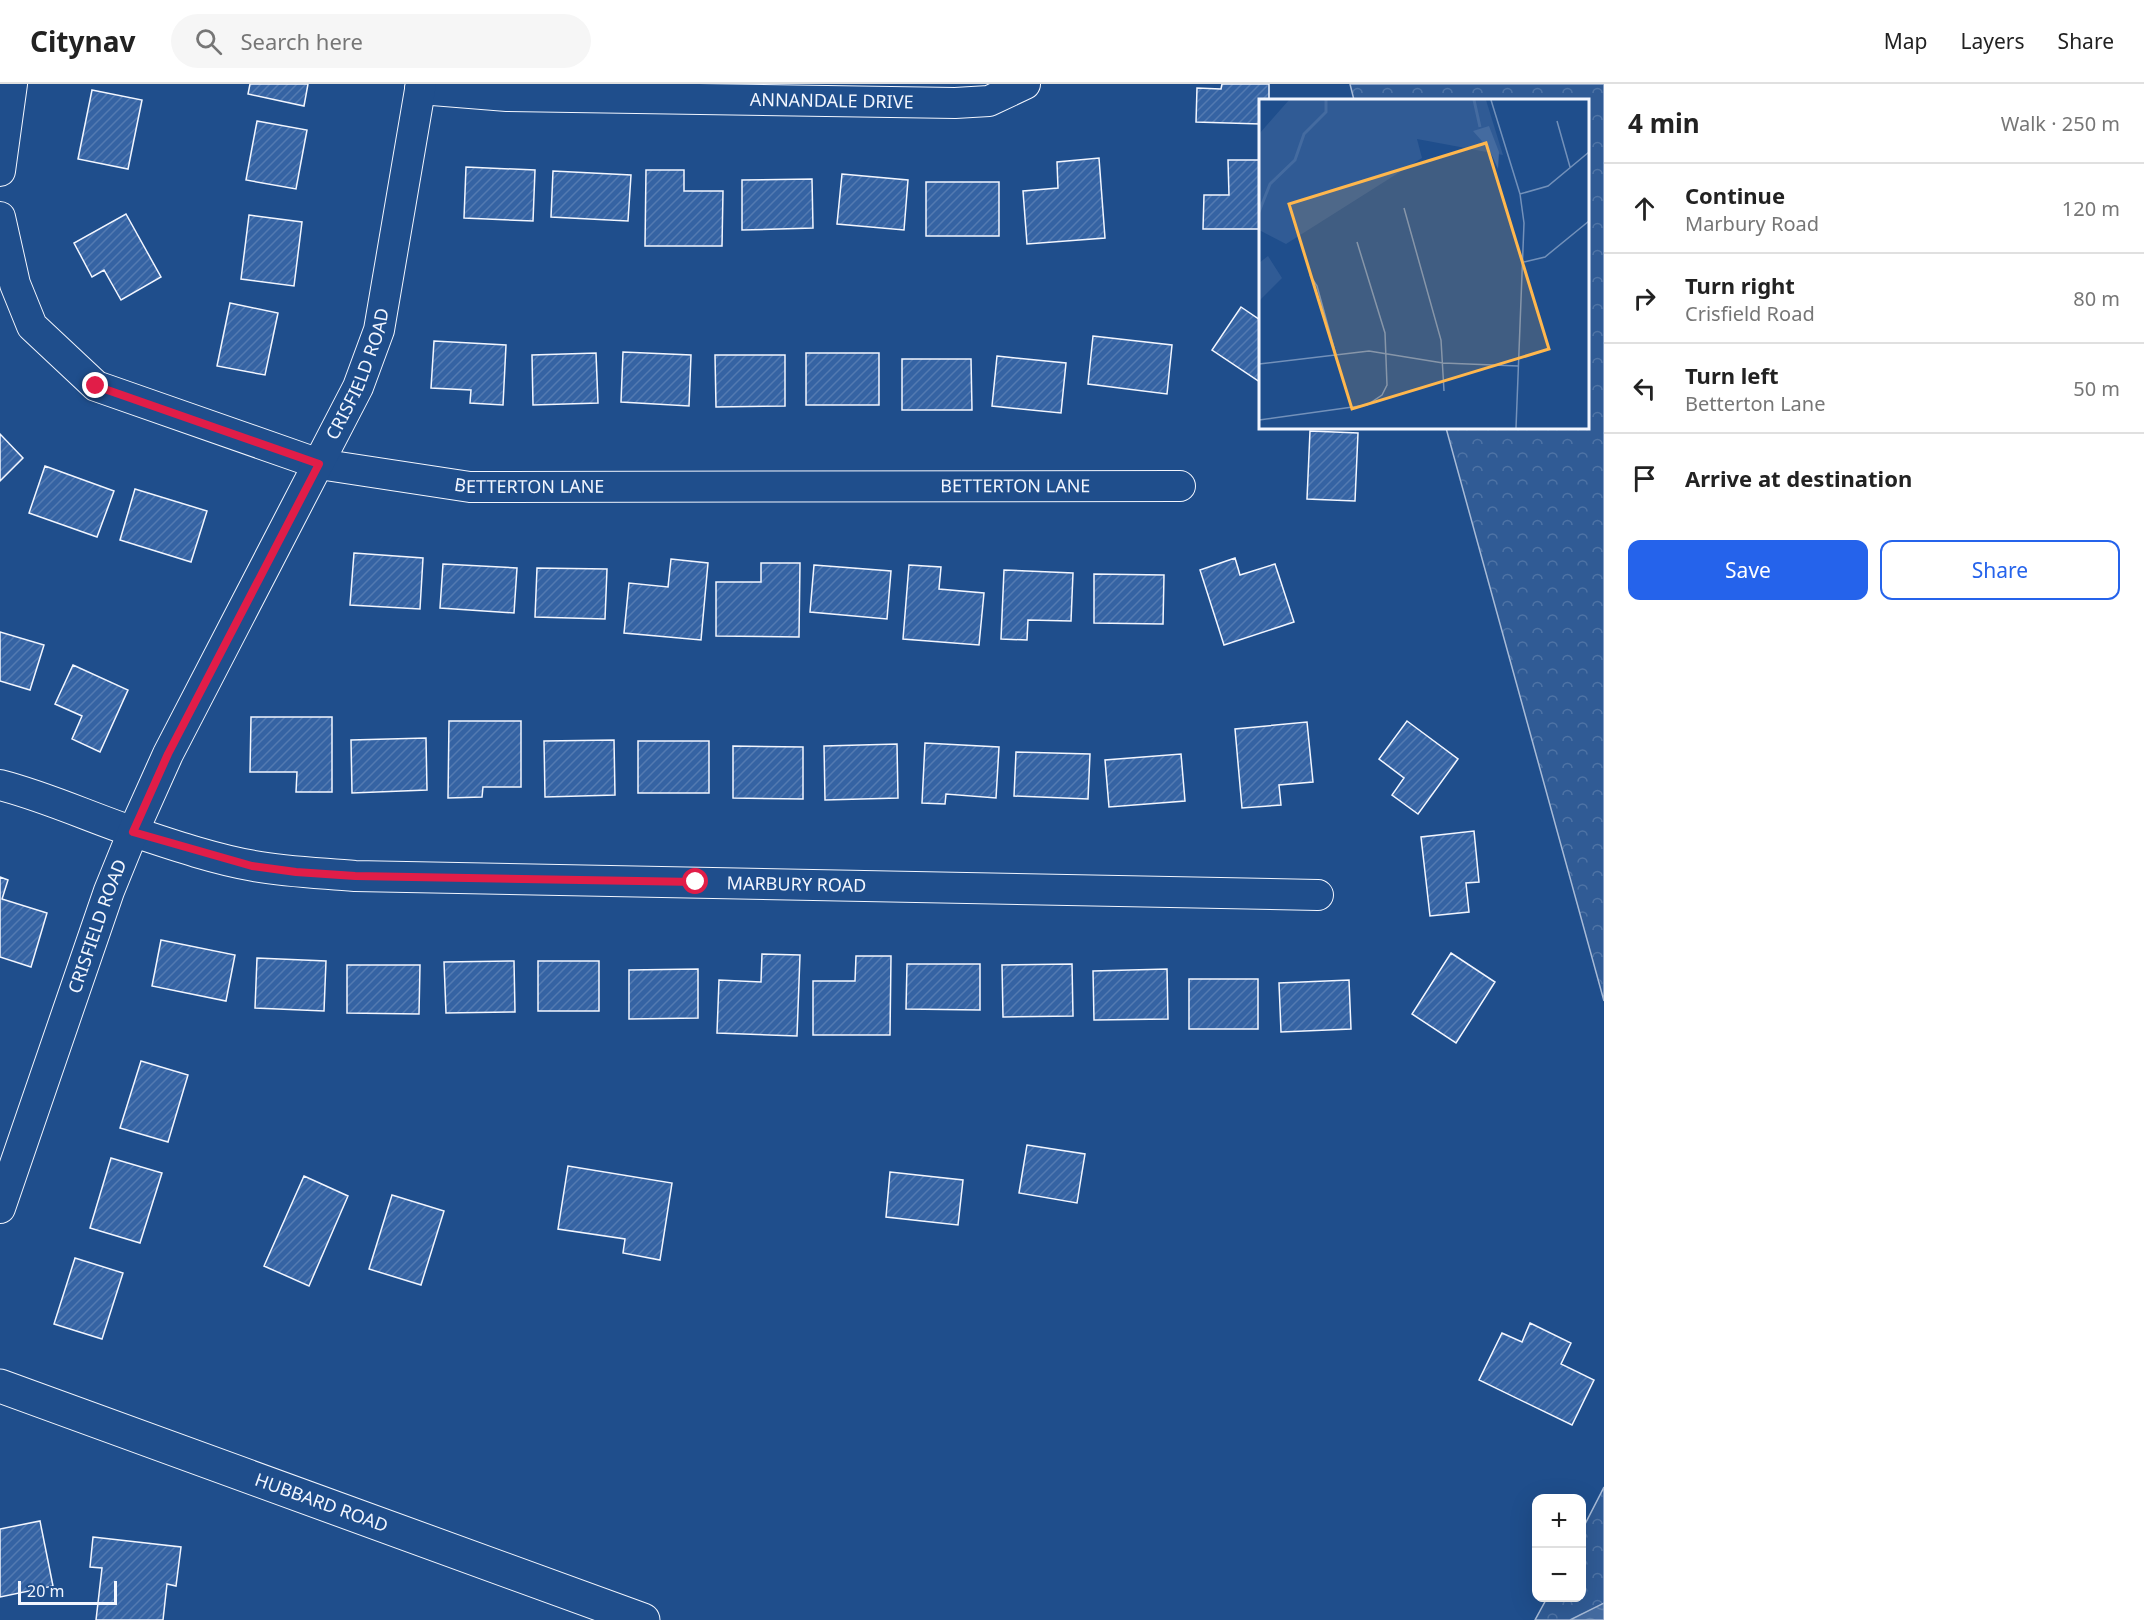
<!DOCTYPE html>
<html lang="en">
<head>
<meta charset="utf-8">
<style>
	body { margin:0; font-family:"Noto Sans",sans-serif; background:#f6f6f6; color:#222 }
	.controls { position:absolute; right:18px; bottom:18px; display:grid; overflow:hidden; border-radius:12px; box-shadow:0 6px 24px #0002 }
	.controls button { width:54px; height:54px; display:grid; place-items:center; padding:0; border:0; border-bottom:2px solid #e0e0e0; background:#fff; color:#222; font:30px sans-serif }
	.scale { position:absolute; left:18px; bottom:15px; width:99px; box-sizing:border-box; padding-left:6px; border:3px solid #f2f6ff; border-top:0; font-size:16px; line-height:21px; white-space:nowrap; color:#f2f6ff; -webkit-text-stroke:4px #1f4e8c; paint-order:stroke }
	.stop { position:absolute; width:18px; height:18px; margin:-14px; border:4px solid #e11d48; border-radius:50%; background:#fff }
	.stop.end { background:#e11d48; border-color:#fff; box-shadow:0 2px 6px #0008 }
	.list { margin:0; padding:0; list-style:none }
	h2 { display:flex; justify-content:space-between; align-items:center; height:78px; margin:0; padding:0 24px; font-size:26px }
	h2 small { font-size:20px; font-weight:400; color:#767676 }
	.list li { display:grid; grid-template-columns:39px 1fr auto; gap:18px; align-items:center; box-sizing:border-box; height:90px; padding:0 24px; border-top:2px solid #e0e0e0 }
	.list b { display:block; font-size:22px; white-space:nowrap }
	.list p { margin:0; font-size:20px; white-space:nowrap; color:#767676 }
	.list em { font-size:20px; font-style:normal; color:#767676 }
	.actions { display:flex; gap:12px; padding:18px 24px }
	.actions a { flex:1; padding:14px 0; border:2px solid #2563eb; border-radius:12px; text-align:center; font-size:21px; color:#2563eb }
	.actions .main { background:#2563eb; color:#fff }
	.icon { flex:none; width:33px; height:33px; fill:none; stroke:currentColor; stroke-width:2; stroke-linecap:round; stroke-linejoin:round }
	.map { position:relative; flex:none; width:1604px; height:1536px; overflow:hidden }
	header { display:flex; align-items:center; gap:36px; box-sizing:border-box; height:84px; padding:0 30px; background:#fff; border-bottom:2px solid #e0e0e0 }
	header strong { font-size:28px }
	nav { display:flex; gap:33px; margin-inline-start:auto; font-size:21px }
	.search { width:420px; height:54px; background:#f6f6f6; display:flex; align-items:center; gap:15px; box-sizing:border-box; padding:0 21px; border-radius:33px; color:#767676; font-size:22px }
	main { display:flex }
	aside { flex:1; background:#fff }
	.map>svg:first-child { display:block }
	.forest { fill:url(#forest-crowns); stroke:#a8bbd7; stroke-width:1.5 }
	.water { fill:url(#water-waves); stroke:#a8bbd7; stroke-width:1.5 }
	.building { fill:url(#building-hatch); stroke:#f2f6ff; stroke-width:1.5 }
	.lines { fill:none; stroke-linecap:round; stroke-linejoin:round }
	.minor-casing { stroke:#f2f6ff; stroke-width:32 }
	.secondary-casing { stroke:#f2f6ff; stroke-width:35 }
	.minor { stroke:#1f4e8c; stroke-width:30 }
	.secondary { stroke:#1f4e8c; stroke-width:33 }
	.route { stroke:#e11d48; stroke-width:8 }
	.labels { text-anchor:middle; stroke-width:4.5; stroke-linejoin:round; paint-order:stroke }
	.street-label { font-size:18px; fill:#f2f6ff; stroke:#1f4e8c }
	.inset-river { fill:none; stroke:#446ba0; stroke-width:3 }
	.inset-road { fill:none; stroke:#7391ba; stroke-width:1.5 }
	.view { fill:#ffb74d; fill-opacity:0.15; stroke:#ffb74d; stroke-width:3 }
	.inset-edge { fill:none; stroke:#f2f6ff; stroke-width:3 }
</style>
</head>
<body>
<header>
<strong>Citynav</strong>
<div class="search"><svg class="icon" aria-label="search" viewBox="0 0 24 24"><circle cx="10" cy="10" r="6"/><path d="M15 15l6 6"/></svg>Search here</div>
<nav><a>Map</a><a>Layers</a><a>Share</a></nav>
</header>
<main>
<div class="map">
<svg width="1604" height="1536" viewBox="0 0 1604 1536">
	<defs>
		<pattern id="forest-crowns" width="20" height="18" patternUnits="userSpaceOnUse" patternTransform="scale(1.5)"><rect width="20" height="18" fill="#305b95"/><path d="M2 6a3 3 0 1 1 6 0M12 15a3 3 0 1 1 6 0" fill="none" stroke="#4e73a5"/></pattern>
		<pattern id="water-waves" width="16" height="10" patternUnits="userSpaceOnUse" patternTransform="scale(1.5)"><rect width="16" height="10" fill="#446ba0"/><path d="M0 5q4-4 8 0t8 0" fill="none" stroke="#5f81ae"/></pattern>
		<pattern id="building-hatch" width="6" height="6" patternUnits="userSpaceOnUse" patternTransform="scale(1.5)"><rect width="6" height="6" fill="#3563a3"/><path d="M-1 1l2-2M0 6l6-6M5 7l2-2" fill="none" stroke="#537ab1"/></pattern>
	</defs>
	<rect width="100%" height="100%" fill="#1f4e8c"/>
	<!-- forest -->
	<path class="forest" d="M 1350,0 L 1604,0 L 1604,917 L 1446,344 L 1588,344 L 1588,16 L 1354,16 Z
		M 1604,1403 L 1604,1536 L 1535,1536 L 1547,1514 L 1582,1514 L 1582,1446 Z"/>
	<!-- water -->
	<path class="water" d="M 1604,1519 L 1604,1536 L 1570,1536 Z"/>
	<!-- building -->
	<path class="building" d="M 250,0 L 308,0 L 304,22 L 248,10 Z
		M 1222,0 L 1269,0 L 1269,16 L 1260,16 L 1260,40 L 1196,38 L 1197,4 L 1221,5 Z
		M 92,6 L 142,16 L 128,85 L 78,75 Z
		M 257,37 L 307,46 L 296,105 L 246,96 Z
		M 1099,74 L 1105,154 L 1027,160 L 1023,107 L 1058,104 L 1057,78 Z
		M 1228,76 L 1260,76 L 1260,145 L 1203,145 L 1204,111 L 1229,111 Z
		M 466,83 L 535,86 L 533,137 L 464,134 Z
		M 646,86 L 684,86 L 684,107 L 723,107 L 722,162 L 645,162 Z
		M 553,87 L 631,91 L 628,137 L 551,133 Z
		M 842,90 L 908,96 L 904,146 L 837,140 Z
		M 812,95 L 813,144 L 742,146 L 742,96 Z
		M 926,98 L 999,98 L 999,152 L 926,152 Z
		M 126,130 L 161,193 L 121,216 L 104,186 L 92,193 L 74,159 Z
		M 249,131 L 302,138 L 294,202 L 241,195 Z
		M 230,219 L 278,229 L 265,291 L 217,282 Z
		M 1241,223 L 1260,236 L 1260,298 L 1212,266 Z
		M 1093,252 L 1172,261 L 1167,310 L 1088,300 Z
		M 434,257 L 506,261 L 503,321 L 470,319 L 471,306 L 431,304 Z
		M 623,268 L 691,271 L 689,322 L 621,318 Z
		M 596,269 L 598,319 L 533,321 L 532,271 Z
		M 806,269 L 879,269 L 879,321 L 806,321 Z
		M 715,271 L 785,271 L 785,322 L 716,323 Z
		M 997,272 L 1066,279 L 1061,329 L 992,322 Z
		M 902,275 L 971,275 L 972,326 L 902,326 Z
		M 1310,347 L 1358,349 L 1355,417 L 1307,415 Z
		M 0,350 L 23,374 L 0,397 Z
		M 45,382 L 114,407 L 97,453 L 29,429 Z
		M 135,405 L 207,427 L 191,478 L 120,456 Z
		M 354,469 L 423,474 L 420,525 L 350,521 Z
		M 1235,474 L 1240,491 L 1275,480 L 1294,538 L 1224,561 L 1200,486 Z
		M 671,475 L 708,479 L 701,556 L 624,549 L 629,499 L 668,503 Z
		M 761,479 L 800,479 L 799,553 L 716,552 L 716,498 L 761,498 Z
		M 443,480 L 517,484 L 514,529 L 440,524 Z
		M 814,481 L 891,487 L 887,535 L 810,528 Z
		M 909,481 L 941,483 L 939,505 L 984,509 L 979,561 L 903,555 Z
		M 537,484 L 607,485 L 605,535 L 535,533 Z
		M 1004,486 L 1073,489 L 1071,537 L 1028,536 L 1027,556 L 1001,555 Z
		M 1094,490 L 1164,491 L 1163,540 L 1094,539 Z
		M 0,548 L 44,561 L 30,606 L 0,597 Z
		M 73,581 L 128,606 L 100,668 L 72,655 L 82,632 L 55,620 Z
		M 251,633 L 332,633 L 332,708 L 296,708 L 297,688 L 250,688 Z
		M 449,637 L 521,637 L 521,703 L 483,703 L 482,713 L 448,714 Z
		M 1407,637 L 1458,675 L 1418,730 L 1392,711 L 1404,694 L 1379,675 Z
		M 1307,638 L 1313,698 L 1279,701 L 1281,721 L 1242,724 L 1235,645 Z
		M 426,654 L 427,706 L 352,709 L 351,656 Z
		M 614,656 L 615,711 L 545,713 L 544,657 Z
		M 638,657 L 709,657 L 709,709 L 638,709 Z
		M 925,659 L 999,663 L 996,714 L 946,710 L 945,720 L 922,719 Z
		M 897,660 L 898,714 L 825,716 L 824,662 Z
		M 733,662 L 803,663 L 803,715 L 733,714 Z
		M 1016,668 L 1090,670 L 1088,715 L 1014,712 Z
		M 1181,670 L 1185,717 L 1109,723 L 1105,676 Z
		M 1474,747 L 1479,798 L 1466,799 L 1469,828 L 1430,832 L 1421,753 Z
		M 0,793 L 8,796 L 2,815 L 47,829 L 31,883 L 0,873 Z
		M 161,856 L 235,871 L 226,917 L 152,902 Z
		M 1451,869 L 1495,898 L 1456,959 L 1412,930 Z
		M 762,870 L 800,871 L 797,952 L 717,949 L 719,896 L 761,898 Z
		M 856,872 L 891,872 L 890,951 L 813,951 L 813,897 L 855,897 Z
		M 257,874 L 326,877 L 324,927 L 255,924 Z
		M 514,877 L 515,928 L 446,929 L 444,878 Z
		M 538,877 L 599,877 L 599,927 L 538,927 Z
		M 907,880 L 980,880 L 980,926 L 906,925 Z
		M 1072,880 L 1073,932 L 1003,933 L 1002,881 Z
		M 347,881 L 420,881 L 419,930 L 347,929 Z
		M 698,885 L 698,934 L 629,935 L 629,886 Z
		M 1167,885 L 1168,935 L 1094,936 L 1093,887 Z
		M 1189,895 L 1258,895 L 1258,945 L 1189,945 Z
		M 1349,896 L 1351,945 L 1281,948 L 1279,899 Z
		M 141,977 L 188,991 L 168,1058 L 120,1044 Z
		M 1027,1061 L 1085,1070 L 1077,1119 L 1019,1109 Z
		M 111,1074 L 162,1089 L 140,1159 L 90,1144 Z
		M 568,1082 L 672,1099 L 660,1176 L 623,1169 L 625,1155 L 558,1145 Z
		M 890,1088 L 963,1096 L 958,1141 L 886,1133 Z
		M 304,1092 L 348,1112 L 309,1202 L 264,1182 Z
		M 392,1111 L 444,1127 L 421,1201 L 369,1185 Z
		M 75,1174 L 123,1189 L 102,1255 L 54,1240 Z
		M 1530,1239 L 1571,1259 L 1561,1280 L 1594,1296 L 1572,1341 L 1479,1296 L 1502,1249 L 1522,1258 Z
		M 40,1437 L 53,1502 L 0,1513 L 0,1445 Z
		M 93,1453 L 181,1463 L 176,1502 L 167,1500 L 163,1536 L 96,1536 L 102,1484 L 90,1483 Z"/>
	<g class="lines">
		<defs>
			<g id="minor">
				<path id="s1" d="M 420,5 L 507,12 L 955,19 L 989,17 L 1025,0"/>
				<path d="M 0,87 L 12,0"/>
				<path id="s2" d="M 0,133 L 15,200 L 32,242 L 96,302 L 319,380 L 470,403 L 1180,402"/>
				<path id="s3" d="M 0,701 C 47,713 89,733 134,748 C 173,761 214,775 254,782 C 287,788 321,789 355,792 L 1318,811"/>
				<path id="s4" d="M 0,1124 L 109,807 L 133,748 L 168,670 L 358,303 L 379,246 L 421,0"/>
			</g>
			<g id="secondary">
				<path id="s5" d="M 0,1302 L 643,1536"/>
			</g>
		</defs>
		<!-- minor casing -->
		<use href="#minor" class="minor-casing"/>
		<!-- secondary casing -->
		<use href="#secondary" class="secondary-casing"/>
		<!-- minor -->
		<use href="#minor" class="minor"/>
		<!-- secondary -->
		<use href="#secondary" class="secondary"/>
	</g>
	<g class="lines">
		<!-- route -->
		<path class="route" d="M 96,302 L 319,380 L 168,670 L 133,748 L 252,782 L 296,788 L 355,792 L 696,798"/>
	</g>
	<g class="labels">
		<!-- street labels -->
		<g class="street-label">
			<text dy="6" stroke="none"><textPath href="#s1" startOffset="412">ANNANDALE DRIVE</textPath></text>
			<text dy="6" stroke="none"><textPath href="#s4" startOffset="910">CRISFIELD ROAD</textPath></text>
			<text dy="6" stroke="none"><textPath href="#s2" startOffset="650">BETTERTON LANE</textPath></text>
			<text dy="6" stroke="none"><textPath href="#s2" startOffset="1136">BETTERTON LANE</textPath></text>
			<text dy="6" stroke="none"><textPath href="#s3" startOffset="810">MARBURY ROAD</textPath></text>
			<text dy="6" stroke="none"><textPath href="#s4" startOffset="298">CRISFIELD ROAD</textPath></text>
			<text dy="6" stroke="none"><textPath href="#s5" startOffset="342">HUBBARD ROAD</textPath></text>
		</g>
	</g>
	<!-- overview -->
	<g transform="translate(1259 15)">
		<rect width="330" height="330" fill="#1f4e8c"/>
		<path d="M 30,1 L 227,1 L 244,56 L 158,40 L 163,59 L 27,145 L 0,131 L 0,35 ZM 9,157 L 23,179 L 0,202 L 0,164 Z" fill="#305b95"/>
		<path d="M 230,27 L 240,53 L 239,70 L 230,50 L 214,32 Z" fill="#446ba0"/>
		<path class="inset-river" d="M 215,1 L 221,28M 0,113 L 11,85 L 36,61 L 45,35 L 67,13 L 67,1"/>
		<path class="inset-road" d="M 232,1 L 261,95 L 265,124 L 257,329M 298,22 L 311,68M 261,95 L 289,87 L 330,53M 145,109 L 182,241 L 185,292M 265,163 L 286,158 L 330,122M 51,176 L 58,187 L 77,256M 0,265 L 110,252 L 184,264 L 259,267M 0,321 L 108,306 L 123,296 L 128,286 L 126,234 L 98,143"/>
		<path class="view" d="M 227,44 L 290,250 L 93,310 L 30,105 Z"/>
		<rect width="330" height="330" class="inset-edge"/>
	</g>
</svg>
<div class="controls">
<button>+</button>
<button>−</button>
</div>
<div class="scale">20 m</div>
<div class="stop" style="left:696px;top:798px"></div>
<div class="stop end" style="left:96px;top:302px"></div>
</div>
<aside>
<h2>4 min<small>Walk · 250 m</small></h2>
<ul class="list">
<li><svg class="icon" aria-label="ahead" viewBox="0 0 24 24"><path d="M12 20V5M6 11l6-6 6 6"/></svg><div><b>Continue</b><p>Marbury Road</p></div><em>120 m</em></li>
<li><svg class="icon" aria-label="right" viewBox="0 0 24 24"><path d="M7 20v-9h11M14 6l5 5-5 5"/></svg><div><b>Turn right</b><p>Crisfield Road</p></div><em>80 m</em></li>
<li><svg class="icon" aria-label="left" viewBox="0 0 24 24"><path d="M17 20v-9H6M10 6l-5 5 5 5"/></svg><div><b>Turn left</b><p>Betterton Lane</p></div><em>50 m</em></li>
<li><svg class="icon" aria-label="arrive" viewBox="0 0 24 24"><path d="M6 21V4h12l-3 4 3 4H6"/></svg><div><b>Arrive at destination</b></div></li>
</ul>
<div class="actions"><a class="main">Save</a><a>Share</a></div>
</aside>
</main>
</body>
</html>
